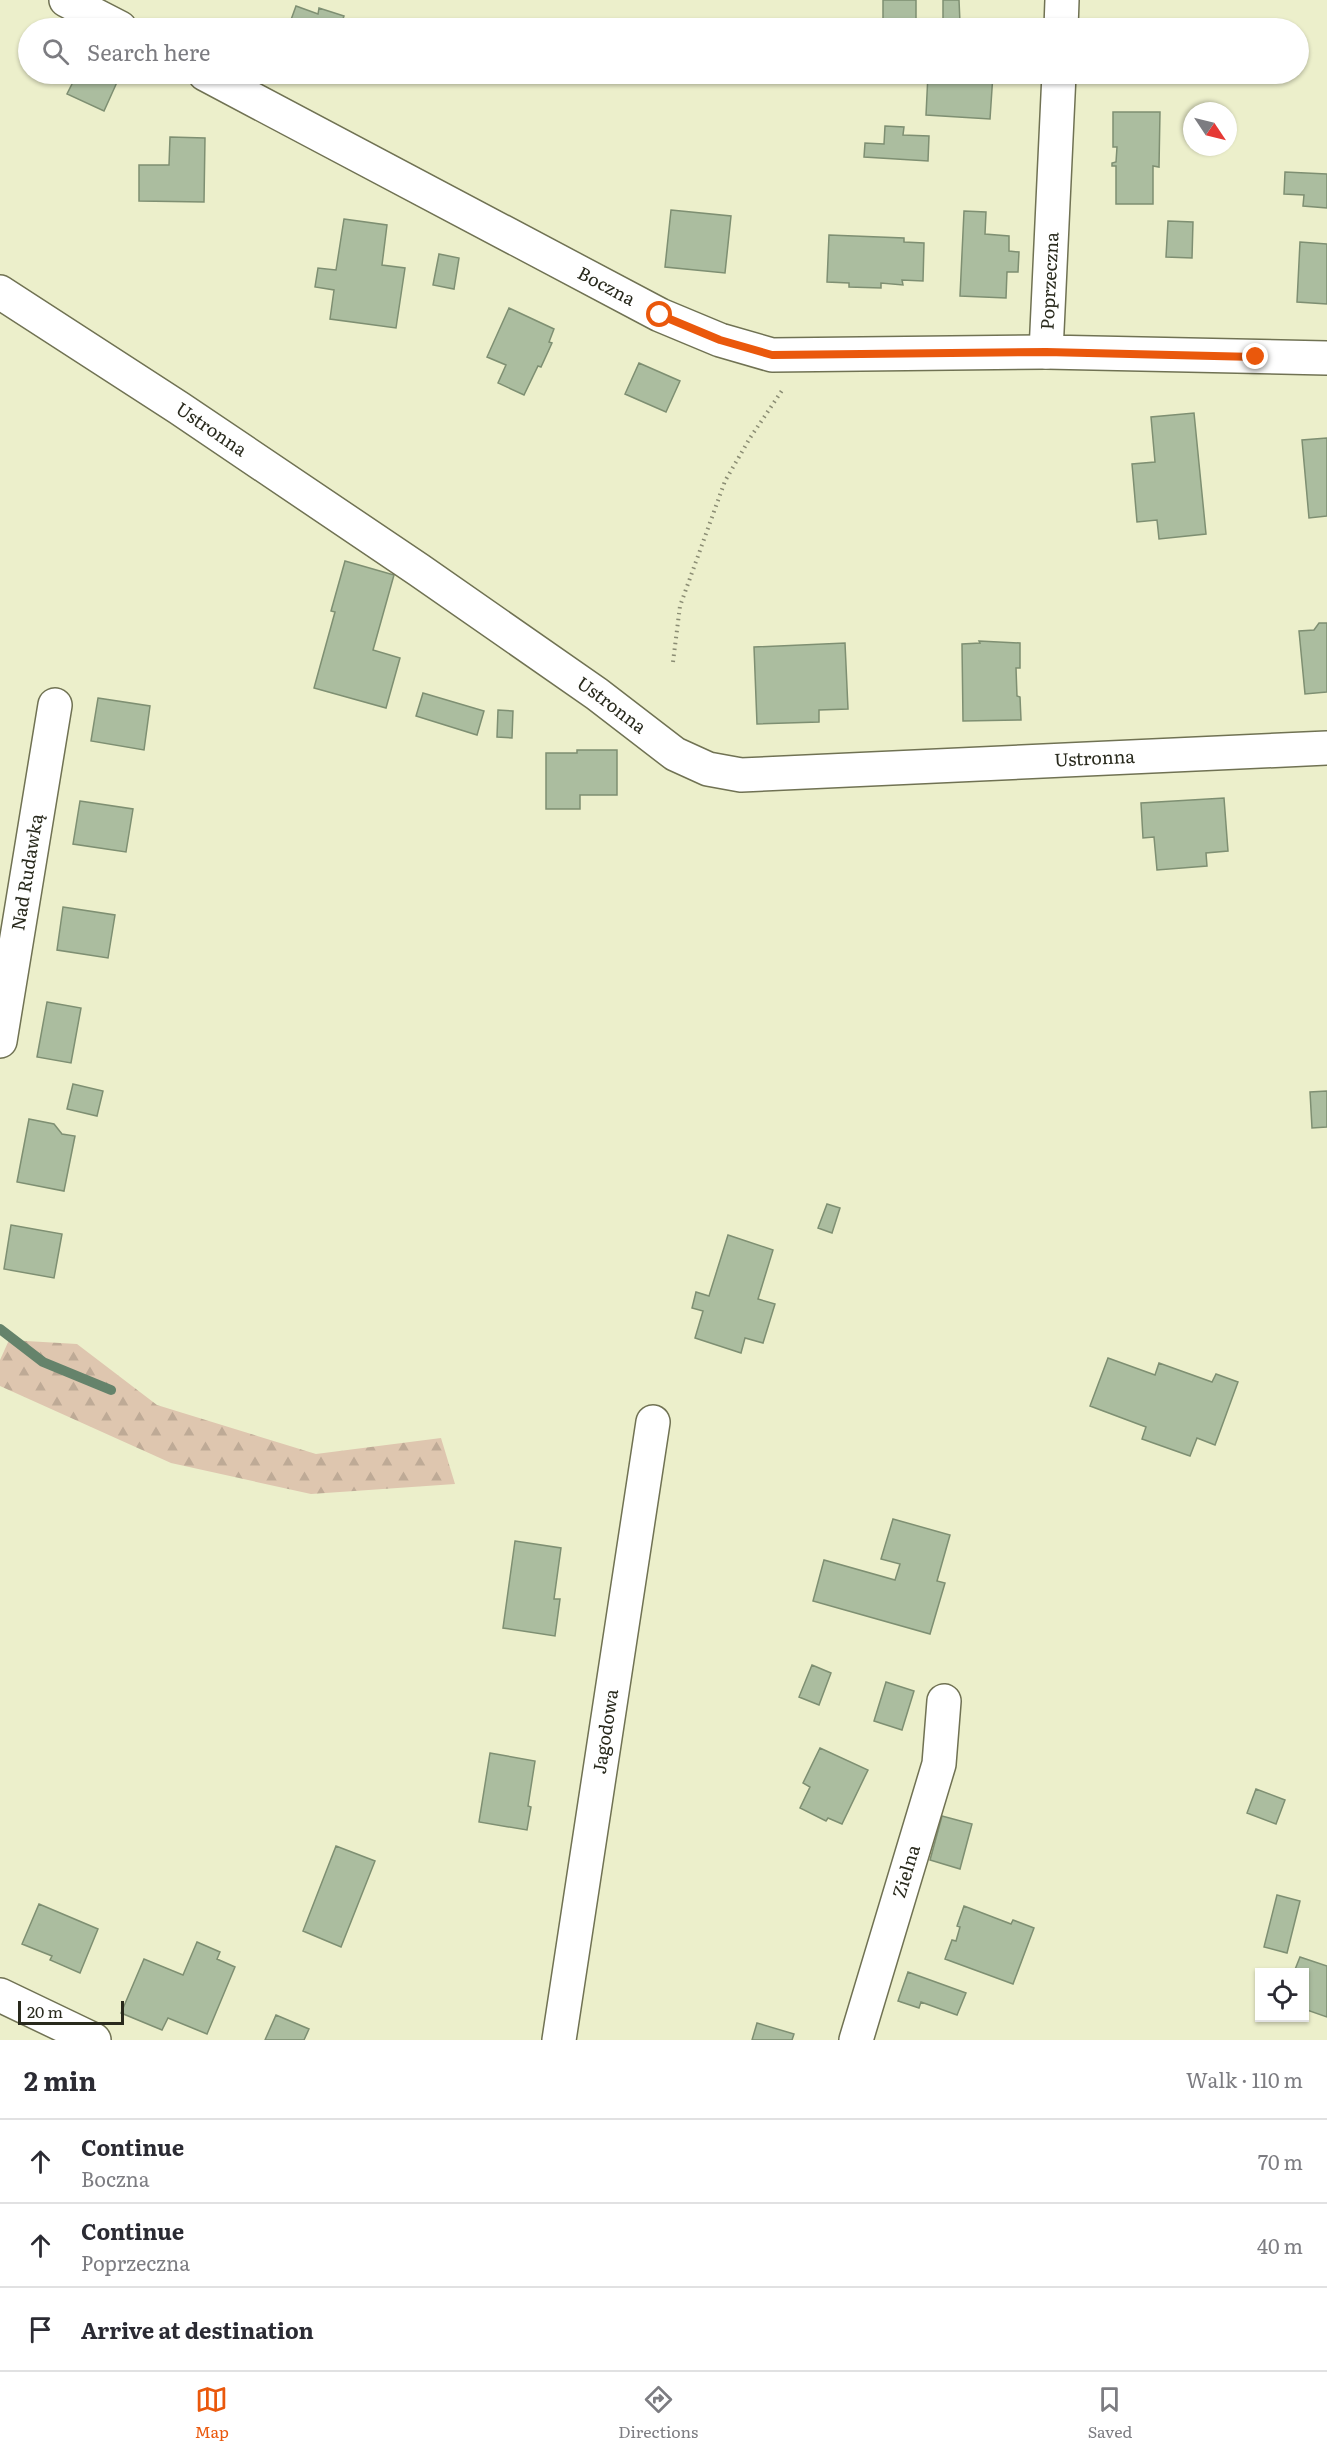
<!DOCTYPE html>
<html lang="en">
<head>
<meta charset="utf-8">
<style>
	body { margin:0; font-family:Literata,serif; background:#f2f2f3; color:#2b2b33 }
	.controls { position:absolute; right:18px; bottom:18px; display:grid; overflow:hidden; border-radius:0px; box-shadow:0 2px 4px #0004 }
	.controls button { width:54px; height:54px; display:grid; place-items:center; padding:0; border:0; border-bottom:2px solid #e1e1e2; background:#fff; color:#2b2b33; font:30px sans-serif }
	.compass { position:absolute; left:1183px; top:102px; width:54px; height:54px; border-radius:50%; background:#fff; box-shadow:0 2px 4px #0004; rotate:125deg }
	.scale { position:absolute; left:18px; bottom:15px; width:106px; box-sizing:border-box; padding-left:6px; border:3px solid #292a1d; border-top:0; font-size:16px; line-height:21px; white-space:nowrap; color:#292a1d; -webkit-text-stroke:4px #fff; paint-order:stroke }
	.stop { position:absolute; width:18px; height:18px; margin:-14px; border:4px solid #ea580c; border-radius:50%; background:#fff }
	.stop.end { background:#ea580c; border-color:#fff; box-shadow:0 2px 6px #0008 }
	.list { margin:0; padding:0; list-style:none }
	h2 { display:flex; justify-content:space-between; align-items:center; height:78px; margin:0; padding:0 24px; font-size:26px }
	h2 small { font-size:20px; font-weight:400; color:#7c7c81 }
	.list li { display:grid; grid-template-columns:39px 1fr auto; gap:18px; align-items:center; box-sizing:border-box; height:84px; padding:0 24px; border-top:2px solid #e1e1e2 }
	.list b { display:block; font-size:22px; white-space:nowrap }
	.list p { margin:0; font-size:20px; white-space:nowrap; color:#7c7c81 }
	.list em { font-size:20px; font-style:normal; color:#7c7c81 }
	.icon { flex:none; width:33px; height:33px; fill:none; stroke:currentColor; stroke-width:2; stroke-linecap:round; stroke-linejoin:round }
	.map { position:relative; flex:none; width:1327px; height:2040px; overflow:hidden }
	.search { position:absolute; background:#fff; box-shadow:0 2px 4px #0004; left:18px; right:18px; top:18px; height:66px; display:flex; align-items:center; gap:15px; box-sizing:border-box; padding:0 21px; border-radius:33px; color:#7c7c81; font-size:22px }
	.sheet { height:330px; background:#fff }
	nav { display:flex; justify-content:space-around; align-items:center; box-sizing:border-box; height:84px; border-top:2px solid #e1e1e2; background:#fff; font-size:16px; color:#7c7c81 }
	nav a { display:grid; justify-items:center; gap:3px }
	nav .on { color:#ea580c }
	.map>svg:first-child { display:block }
	.forest { fill:url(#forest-firs) }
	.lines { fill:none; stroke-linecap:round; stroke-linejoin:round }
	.stream { stroke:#65836b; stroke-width:10 }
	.building { fill:#abbd9f; stroke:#7e8f72; stroke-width:1.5 }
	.minor-casing { stroke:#707253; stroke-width:36 }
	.path { stroke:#8a8c73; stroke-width:4; stroke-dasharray:1.5 4.5; stroke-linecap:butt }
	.minor { stroke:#fff; stroke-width:33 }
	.route { stroke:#ea580c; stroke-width:8 }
	.labels { text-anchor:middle; stroke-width:5; stroke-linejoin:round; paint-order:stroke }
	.street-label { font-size:18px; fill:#292a1d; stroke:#fff }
</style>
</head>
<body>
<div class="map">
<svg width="1327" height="2040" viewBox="0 0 1327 2040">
	<defs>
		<pattern id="forest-firs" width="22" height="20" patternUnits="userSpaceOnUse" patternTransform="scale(1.5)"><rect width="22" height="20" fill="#dec6af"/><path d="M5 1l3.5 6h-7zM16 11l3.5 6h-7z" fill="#beaa96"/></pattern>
	</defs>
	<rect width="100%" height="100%" fill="#ecefcb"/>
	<!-- forest -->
	<path class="forest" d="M 9,1340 L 77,1344 L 157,1405 L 316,1454 L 441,1438 L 455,1484 L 311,1494 L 171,1463 L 0,1386 L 0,1360 Z"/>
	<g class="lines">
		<!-- stream -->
		<path class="stream" d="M 0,1329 L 43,1362 L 111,1390"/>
	</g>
	<!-- building -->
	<path class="building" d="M 883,0 L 916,0 L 916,23 L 883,23 Z
		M 943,0 L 959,0 L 960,23 L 943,23 Z
		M 296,6 L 318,14 L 319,8 L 344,16 L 340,28 L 288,28 Z
		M 77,74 L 104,74 L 118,80 L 104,111 L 67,94 Z
		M 928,74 L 993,74 L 990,119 L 926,115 Z
		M 1113,112 L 1160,112 L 1159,167 L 1153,166 L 1153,204 L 1116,204 L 1116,166 L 1112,166 L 1112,163 L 1116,162 L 1117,147 L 1113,147 Z
		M 885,126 L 904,127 L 903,135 L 929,136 L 928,161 L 864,157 L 865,143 L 884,144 Z
		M 170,137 L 205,138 L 204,202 L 139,201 L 139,165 L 169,165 Z
		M 1285,172 L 1327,174 L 1327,208 L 1303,206 L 1304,195 L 1284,194 Z
		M 671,210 L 731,216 L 725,273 L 665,267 Z
		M 964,211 L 986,212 L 985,234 L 1009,236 L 1009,251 L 1019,252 L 1018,272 L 1007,272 L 1006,298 L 960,296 Z
		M 344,219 L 387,225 L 382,265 L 405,268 L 396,328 L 330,319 L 334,290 L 315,287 L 318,268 L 336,270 Z
		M 1168,221 L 1193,222 L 1192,258 L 1166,257 Z
		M 829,235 L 904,238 L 904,242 L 924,243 L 923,281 L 902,280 L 903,285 L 881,283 L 881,288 L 849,287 L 849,283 L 827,282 Z
		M 1300,242 L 1327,244 L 1327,304 L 1297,302 Z
		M 439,254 L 459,258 L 454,289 L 433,285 Z
		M 509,308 L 554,329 L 549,342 L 552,343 L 541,367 L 538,366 L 524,395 L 498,383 L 506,365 L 487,357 Z
		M 639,363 L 680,381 L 666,412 L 625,394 Z
		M 1194,413 L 1206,534 L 1159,539 L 1157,520 L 1137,522 L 1132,464 L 1155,462 L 1151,417 Z
		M 1327,438 L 1327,516 L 1309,518 L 1302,440 Z
		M 345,561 L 394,575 L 373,650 L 400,658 L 386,708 L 314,688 L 335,612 L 331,611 Z
		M 1319,623 L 1327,623 L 1327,692 L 1305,694 L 1299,631 L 1314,630 Z
		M 979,641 L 1020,643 L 1020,668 L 1016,668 L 1017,696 L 1020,697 L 1021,720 L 963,721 L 962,644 L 980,643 Z
		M 845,643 L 848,709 L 819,710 L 819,722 L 757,724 L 754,647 Z
		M 423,693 L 484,711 L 477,735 L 416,716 Z
		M 98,698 L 150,706 L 144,750 L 91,741 Z
		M 498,710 L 513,711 L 512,738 L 497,737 Z
		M 577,750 L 617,750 L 617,795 L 580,795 L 580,809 L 546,809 L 546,753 L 577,753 Z
		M 1224,798 L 1228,851 L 1206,853 L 1207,866 L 1157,870 L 1154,837 L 1143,838 L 1141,803 Z
		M 80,801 L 133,809 L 126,852 L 73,844 Z
		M 63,907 L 115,915 L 108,958 L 57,950 Z
		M 47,1002 L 81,1008 L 71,1063 L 37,1057 Z
		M 73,1084 L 103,1091 L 97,1116 L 67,1109 Z
		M 1327,1091 L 1327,1127 L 1312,1128 L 1310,1092 Z
		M 29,1119 L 54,1124 L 62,1134 L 75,1136 L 64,1191 L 17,1182 Z
		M 827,1204 L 840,1208 L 832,1233 L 818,1228 Z
		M 11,1225 L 62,1234 L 54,1278 L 4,1269 Z
		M 728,1235 L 773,1250 L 758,1299 L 775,1304 L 763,1343 L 745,1338 L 741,1353 L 695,1338 L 703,1311 L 692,1308 L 696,1292 L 709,1296 Z
		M 1108,1358 L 1155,1375 L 1159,1363 L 1212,1382 L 1216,1374 L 1238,1382 L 1215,1445 L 1197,1438 L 1190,1456 L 1142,1439 L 1146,1427 L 1090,1406 Z
		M 893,1519 L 950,1535 L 937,1581 L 945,1583 L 930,1634 L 813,1601 L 824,1560 L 895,1580 L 900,1564 L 881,1559 Z
		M 515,1541 L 561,1548 L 554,1599 L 560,1599 L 555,1636 L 503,1628 Z
		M 812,1665 L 831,1673 L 819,1705 L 799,1697 Z
		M 886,1682 L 914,1691 L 902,1730 L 874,1721 Z
		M 820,1748 L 868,1770 L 842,1824 L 828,1818 L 826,1821 L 800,1808 L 810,1787 L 803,1783 Z
		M 490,1753 L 535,1761 L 528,1806 L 531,1807 L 527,1830 L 479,1822 Z
		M 1256,1789 L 1285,1800 L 1276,1824 L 1247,1813 Z
		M 942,1816 L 972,1824 L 960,1869 L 930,1860 Z
		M 336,1846 L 375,1861 L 341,1947 L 303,1931 Z
		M 1277,1895 L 1300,1901 L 1287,1953 L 1264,1947 Z
		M 39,1904 L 98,1929 L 80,1973 L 50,1960 L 52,1956 L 22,1944 Z
		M 964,1906 L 1011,1924 L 1013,1920 L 1034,1928 L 1013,1984 L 945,1959 L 952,1940 L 956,1941 L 960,1927 L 957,1926 Z
		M 197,1942 L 220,1952 L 217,1959 L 235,1967 L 207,2034 L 168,2018 L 162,2030 L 121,2013 L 144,1959 L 183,1975 Z
		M 1300,1957 L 1327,1966 L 1327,2017 L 1304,2009 L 1304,1972 L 1294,1972 Z
		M 908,1972 L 966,1993 L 957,2015 L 921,2002 L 919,2008 L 898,2001 Z
		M 276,2015 L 309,2029 L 304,2040 L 265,2040 Z
		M 757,2023 L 794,2034 L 792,2040 L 752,2040 Z"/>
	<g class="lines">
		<defs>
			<g id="minor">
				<path d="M 66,0 L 120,28"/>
				<path d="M 1061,28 L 1062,0"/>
				<path id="s1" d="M 205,74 L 660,315 L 720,340 L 772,355 L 1046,352"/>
				<path d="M 1059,74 L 1046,352 L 1327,358"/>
				<path id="s2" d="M 0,292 L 179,408 L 419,570 L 597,694 L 675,754 L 708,769 L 741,775 L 1327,748"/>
				<path id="s3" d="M 0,1041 L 55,705"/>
				<path d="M 0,1995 L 94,2040"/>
				<path id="s4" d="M 559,2040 L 653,1422"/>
				<path id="s5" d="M 856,2040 L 939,1764 L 944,1701"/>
			</g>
		</defs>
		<!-- minor casing -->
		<use href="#minor" class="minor-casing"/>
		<!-- path -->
		<path class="path" d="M 673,662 L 680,606 L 725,481 L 750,438 L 783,389"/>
		<!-- minor -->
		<use href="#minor" class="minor"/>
	</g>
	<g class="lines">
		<!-- route -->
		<path class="route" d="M 660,315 L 720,340 L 772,355 L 1046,352 L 1256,357"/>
	</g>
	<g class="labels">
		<!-- street labels -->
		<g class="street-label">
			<text transform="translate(1050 281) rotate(-87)" y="6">Poprzeczna</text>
			<text dy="6" stroke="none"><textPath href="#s1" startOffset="454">Boczna</textPath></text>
			<text dy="6" stroke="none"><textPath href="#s2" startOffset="252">Ustronna</textPath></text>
			<text dy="6" stroke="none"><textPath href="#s2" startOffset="738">Ustronna</textPath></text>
			<text dy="6" stroke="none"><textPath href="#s2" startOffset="1242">Ustronna</textPath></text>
			<text dy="6" stroke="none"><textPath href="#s3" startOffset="171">Nad Rudawką</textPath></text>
			<text dy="6" stroke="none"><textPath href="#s4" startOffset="312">Jagodowa</textPath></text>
			<text dy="6" stroke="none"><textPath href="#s5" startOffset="176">Zielna</textPath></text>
		</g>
	</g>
</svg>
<div class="controls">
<button><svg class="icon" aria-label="locate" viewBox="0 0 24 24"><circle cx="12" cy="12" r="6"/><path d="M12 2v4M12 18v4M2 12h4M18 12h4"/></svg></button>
</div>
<svg class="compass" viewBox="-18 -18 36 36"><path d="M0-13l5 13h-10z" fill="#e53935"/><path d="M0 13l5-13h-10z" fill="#7c7c81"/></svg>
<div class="scale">20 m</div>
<div class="stop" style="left:660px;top:315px"></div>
<div class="stop end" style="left:1256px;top:357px"></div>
<div class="search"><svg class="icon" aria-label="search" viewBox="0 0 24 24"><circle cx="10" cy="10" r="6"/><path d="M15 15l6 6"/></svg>Search here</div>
</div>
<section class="sheet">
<h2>2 min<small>Walk · 110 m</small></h2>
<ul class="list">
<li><svg class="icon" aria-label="ahead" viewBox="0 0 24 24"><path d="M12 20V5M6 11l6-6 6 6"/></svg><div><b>Continue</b><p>Boczna</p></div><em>70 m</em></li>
<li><svg class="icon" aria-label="ahead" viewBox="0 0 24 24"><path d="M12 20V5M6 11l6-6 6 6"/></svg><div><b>Continue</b><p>Poprzeczna</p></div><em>40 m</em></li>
<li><svg class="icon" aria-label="arrive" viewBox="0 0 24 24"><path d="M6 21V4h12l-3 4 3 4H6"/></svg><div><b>Arrive at destination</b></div></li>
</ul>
</section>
<nav>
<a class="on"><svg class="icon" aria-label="map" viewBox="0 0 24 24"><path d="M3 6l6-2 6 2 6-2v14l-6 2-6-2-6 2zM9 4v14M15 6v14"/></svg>Map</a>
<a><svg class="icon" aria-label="directions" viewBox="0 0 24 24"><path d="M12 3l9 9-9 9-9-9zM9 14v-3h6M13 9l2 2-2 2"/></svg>Directions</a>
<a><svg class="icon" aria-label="saved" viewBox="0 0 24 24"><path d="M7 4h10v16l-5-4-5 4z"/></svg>Saved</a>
</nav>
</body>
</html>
